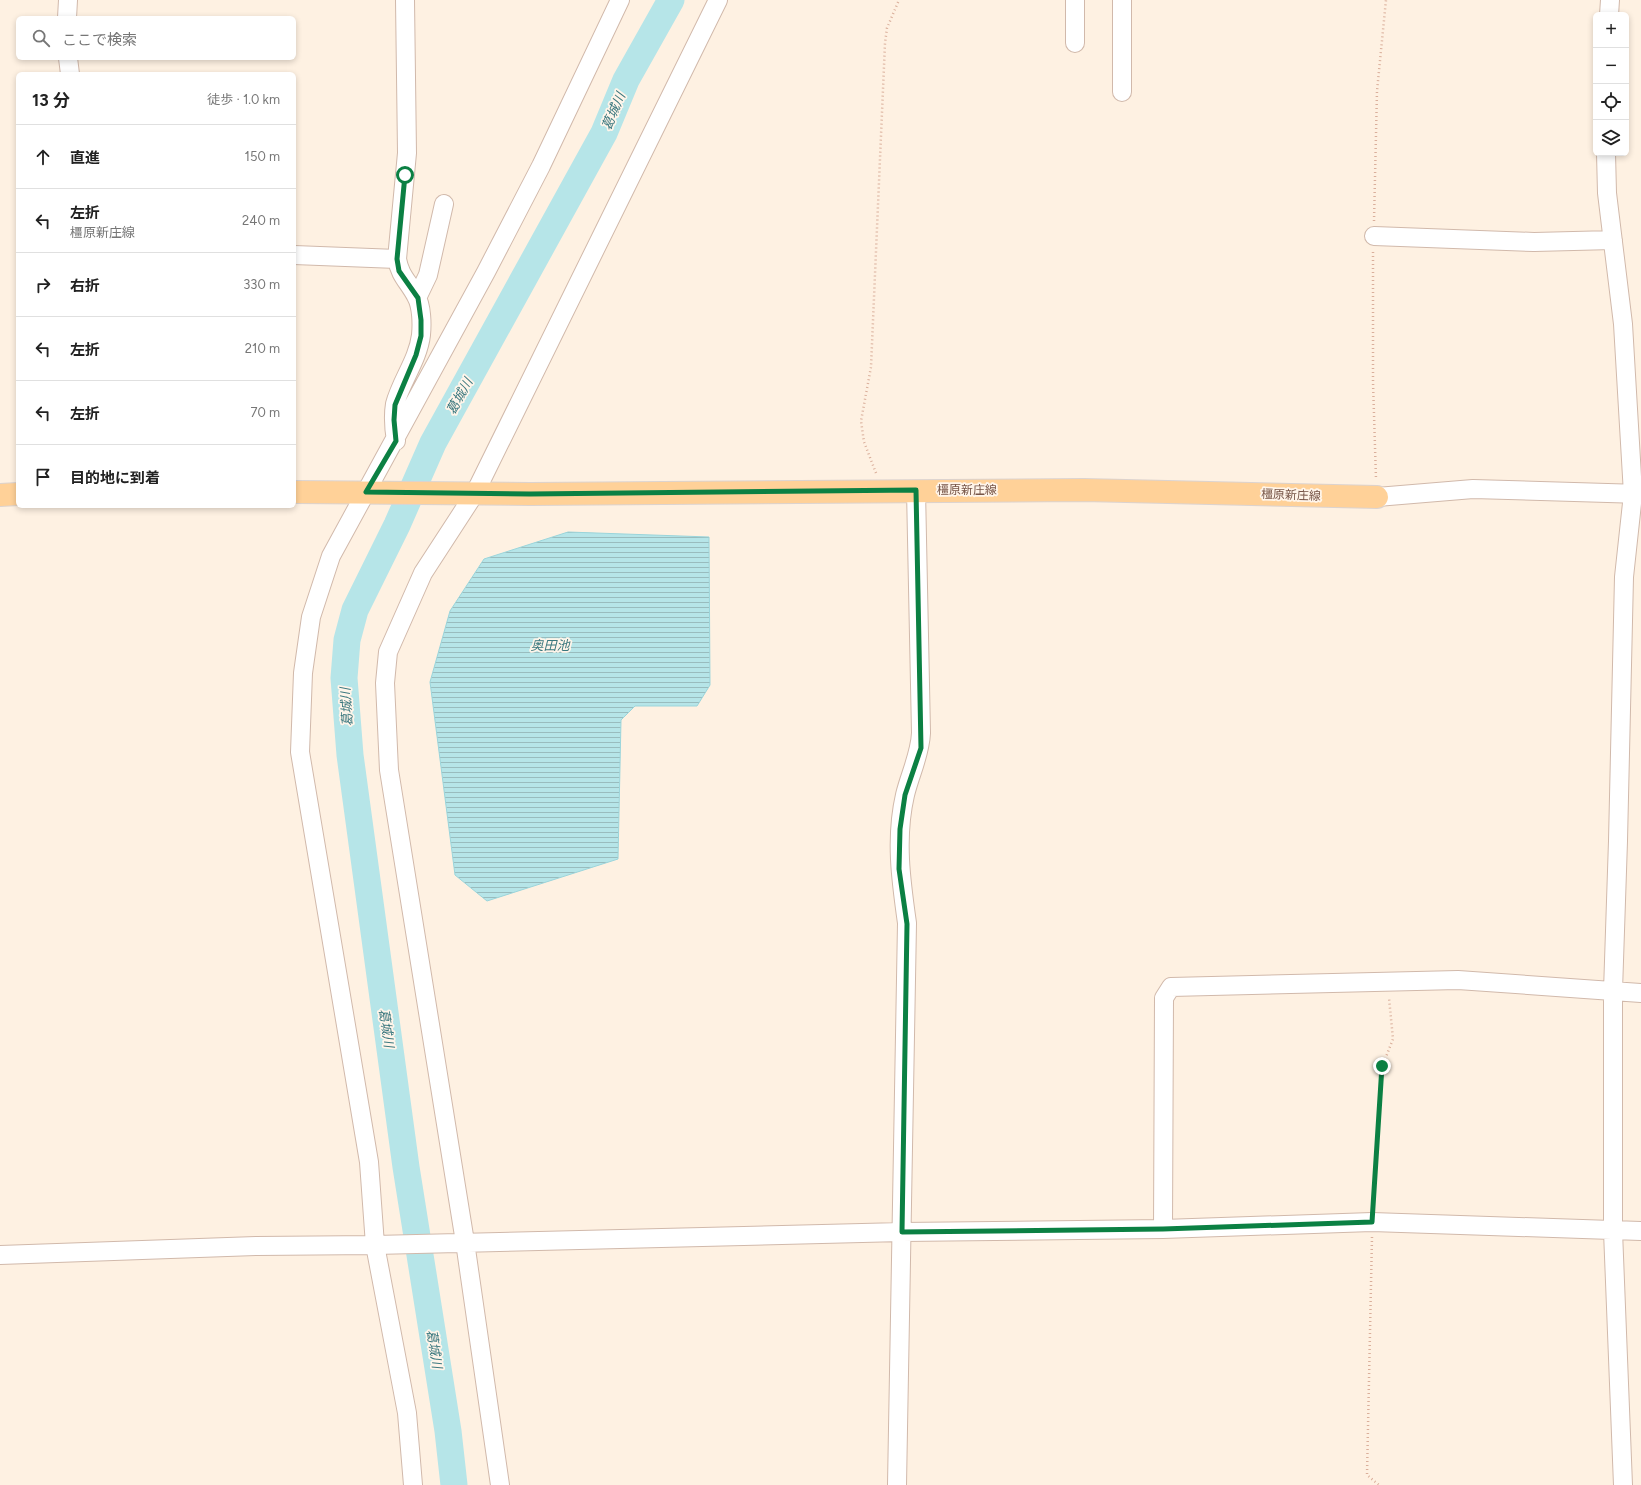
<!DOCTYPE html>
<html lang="ja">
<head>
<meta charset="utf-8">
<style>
	body { margin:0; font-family:Figtree,"Noto Sans JP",sans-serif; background:#f6f6f6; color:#222 }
	.controls { position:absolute; right:12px; top:12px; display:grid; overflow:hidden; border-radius:6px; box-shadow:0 2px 6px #0003 }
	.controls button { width:36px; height:36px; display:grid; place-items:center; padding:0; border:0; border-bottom:1px solid #e0e0e0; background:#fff; color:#222; font:20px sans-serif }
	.stop { position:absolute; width:12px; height:12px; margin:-9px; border:3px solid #0b8043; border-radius:50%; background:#fff }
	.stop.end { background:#0b8043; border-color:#fff; box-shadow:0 1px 4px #0008 }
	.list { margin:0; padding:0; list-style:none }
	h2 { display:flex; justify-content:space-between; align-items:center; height:52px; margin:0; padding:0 16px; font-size:17px }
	h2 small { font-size:13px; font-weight:400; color:#767676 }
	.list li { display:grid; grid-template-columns:26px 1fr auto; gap:12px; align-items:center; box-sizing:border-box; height:64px; padding:0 16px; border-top:1px solid #e0e0e0 }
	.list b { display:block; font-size:15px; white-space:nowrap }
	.list p { margin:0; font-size:13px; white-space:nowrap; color:#767676 }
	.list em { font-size:13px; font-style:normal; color:#767676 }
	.icon { flex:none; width:22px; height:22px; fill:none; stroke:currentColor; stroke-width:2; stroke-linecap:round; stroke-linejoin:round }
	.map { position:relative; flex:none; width:1641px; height:1485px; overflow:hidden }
	.search { position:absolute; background:#fff; box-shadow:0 2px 6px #0003; left:16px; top:16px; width:280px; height:44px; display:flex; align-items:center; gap:10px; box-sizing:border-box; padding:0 14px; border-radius:6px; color:#767676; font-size:15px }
	.panel { position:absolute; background:#fff; box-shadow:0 2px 6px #0003; left:16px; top:72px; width:280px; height:436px; border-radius:6px }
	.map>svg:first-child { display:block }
	.water { fill:url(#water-rules); stroke:#9bd5db }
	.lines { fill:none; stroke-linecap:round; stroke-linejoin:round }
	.river { stroke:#b6e5e8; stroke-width:27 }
	.minor-casing { stroke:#d1b9ab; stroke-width:20 }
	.major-casing { stroke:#dcd3cf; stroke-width:24 }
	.path { stroke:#daaf9b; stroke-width:2.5; stroke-dasharray:1 3; stroke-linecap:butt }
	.minor { stroke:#fff; stroke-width:18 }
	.major { stroke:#ffd198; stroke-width:22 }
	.route { stroke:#0b8043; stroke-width:5 }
	.labels { text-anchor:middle; stroke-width:3.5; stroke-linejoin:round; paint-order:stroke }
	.street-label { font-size:12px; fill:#775547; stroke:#fff5ea }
	.water-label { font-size:13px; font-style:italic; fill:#3a777e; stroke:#fff5ea }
</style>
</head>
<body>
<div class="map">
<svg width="1641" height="1485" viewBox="0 0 1641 1485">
	<defs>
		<pattern id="water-rules" width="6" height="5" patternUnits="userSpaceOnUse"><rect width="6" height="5" fill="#b6e5e8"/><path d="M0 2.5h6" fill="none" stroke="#99bcbe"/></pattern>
	</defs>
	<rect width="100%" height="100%" fill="#fef1e2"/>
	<!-- water -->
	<path class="water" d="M 568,532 L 709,537 L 710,685 L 697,706 L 635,706 L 621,720 L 618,859 L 487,901 L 455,875 L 430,682 L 450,611 L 484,559 Z"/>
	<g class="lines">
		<!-- river -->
		<path class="river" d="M 454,1485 L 448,1431 L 406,1167 L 350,755 L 344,678 L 347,640 L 355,610 L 397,525 L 433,443 L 604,133 L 626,80 L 671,0"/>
		<defs>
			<path id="minor" d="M 1075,0 L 1075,43
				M 1609,15 L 1610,0
				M 67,18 L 68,0
				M 68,58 L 70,74
				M 1122,92 L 1122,0
				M 1606,153 L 1607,193 L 1623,324 L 1633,494 L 1624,577 L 1618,841 L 1613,991 L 1613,1231 L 1623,1485
				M 1374,236 L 1534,242 L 1613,240
				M 294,255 L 397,259
				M 417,298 L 428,275 L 444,204
				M 396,441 C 394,429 393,416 395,404 C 401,381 418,360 421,335 C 422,325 422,306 416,296 C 408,281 400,276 397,259 L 407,153 L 405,0
				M 1377,497 L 1473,489 L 1641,494
				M 1163,1229 L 1164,998 L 1171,987 L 1458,980 L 1641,993
				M 0,1255 L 256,1246 L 375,1245 L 902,1232 L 1163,1229 L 1372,1222 L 1641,1231
				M 413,1485 L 407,1413 L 375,1245 L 369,1162 L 300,752 L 303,673 L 311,617 L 331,556 L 486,272 L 541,166 L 620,0
				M 500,1485 L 465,1242 L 389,770 L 385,683 L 388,652 L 423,573 L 475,493 L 718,0
				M 897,1485 L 907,923 C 901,881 895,838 905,795 C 910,774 920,755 921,733 L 916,490"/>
			<path id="major" d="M 294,492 L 530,494 L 1084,490 L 1377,497
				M 0,495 L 18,494"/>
		</defs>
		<!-- minor casing -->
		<use href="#minor" class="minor-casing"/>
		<!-- major casing -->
		<use href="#major" class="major-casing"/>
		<!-- path -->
		<path class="path" d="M 1374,221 L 1377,91 L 1386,0
			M 1373,252 L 1373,382 L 1376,479
			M 876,473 L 864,442 L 861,421 L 871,367 L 885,43 L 887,28 L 899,0
			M 1373,1206 L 1382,1067 L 1393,1039 L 1389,998
			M 1372,1237 L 1367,1475 L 1379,1485"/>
		<!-- minor -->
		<use href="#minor" class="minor"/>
		<!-- major -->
		<use href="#major" class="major"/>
	</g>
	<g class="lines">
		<!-- route -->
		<path class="route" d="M 405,175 L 397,259 L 399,271 L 418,298 L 421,320 L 421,336 L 416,355 L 395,405 L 394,420 L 396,441 L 366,492 L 530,494 L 916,490 L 921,748 L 905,795 L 900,829 L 899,869 L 907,924 L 902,1232 L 1163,1229 L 1372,1222 L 1382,1066"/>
	</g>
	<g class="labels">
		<!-- street labels -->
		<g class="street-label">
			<text x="967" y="494">橿原新庄線</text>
			<text transform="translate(1291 495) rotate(2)" y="4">橿原新庄線</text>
		</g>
		<!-- water labels -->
		<g class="water-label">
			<text transform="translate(613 111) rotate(-67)" y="5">葛城川</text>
			<text transform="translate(459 396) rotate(-61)" y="5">葛城川</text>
			<text x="550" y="650">奥田池</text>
			<text transform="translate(346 707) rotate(-94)" y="5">葛城川</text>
			<text transform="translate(387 1028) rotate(82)" y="5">葛城川</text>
			<text transform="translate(435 1349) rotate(81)" y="5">葛城川</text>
		</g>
	</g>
</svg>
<div class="controls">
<button>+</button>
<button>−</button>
<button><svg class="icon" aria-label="locate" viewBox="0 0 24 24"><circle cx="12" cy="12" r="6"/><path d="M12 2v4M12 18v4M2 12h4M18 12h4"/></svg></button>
<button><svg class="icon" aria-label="layers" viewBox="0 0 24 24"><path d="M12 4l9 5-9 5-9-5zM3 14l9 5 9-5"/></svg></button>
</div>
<div class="stop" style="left:405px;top:175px"></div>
<div class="stop end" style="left:1382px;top:1066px"></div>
<div class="search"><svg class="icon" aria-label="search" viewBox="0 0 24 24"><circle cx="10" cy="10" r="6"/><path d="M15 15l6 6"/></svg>ここで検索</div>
<section class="panel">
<h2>13 分<small>徒歩 · 1.0 km</small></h2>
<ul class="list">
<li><svg class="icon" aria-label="ahead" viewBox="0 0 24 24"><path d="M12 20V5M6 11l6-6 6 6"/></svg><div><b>直進</b></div><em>150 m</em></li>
<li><svg class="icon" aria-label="left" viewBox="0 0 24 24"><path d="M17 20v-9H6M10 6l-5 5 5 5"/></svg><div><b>左折</b><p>橿原新庄線</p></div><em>240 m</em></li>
<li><svg class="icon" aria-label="right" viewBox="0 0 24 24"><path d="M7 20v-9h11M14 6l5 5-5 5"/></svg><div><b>右折</b></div><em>330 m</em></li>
<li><svg class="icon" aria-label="left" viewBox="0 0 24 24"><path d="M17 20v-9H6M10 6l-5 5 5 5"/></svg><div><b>左折</b></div><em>210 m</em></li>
<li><svg class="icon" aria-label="left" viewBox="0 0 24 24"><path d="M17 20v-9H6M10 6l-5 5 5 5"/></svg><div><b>左折</b></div><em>70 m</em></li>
<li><svg class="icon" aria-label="arrive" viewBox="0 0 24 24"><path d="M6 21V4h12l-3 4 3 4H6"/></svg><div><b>目的地に到着</b></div></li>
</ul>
</section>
</div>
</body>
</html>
